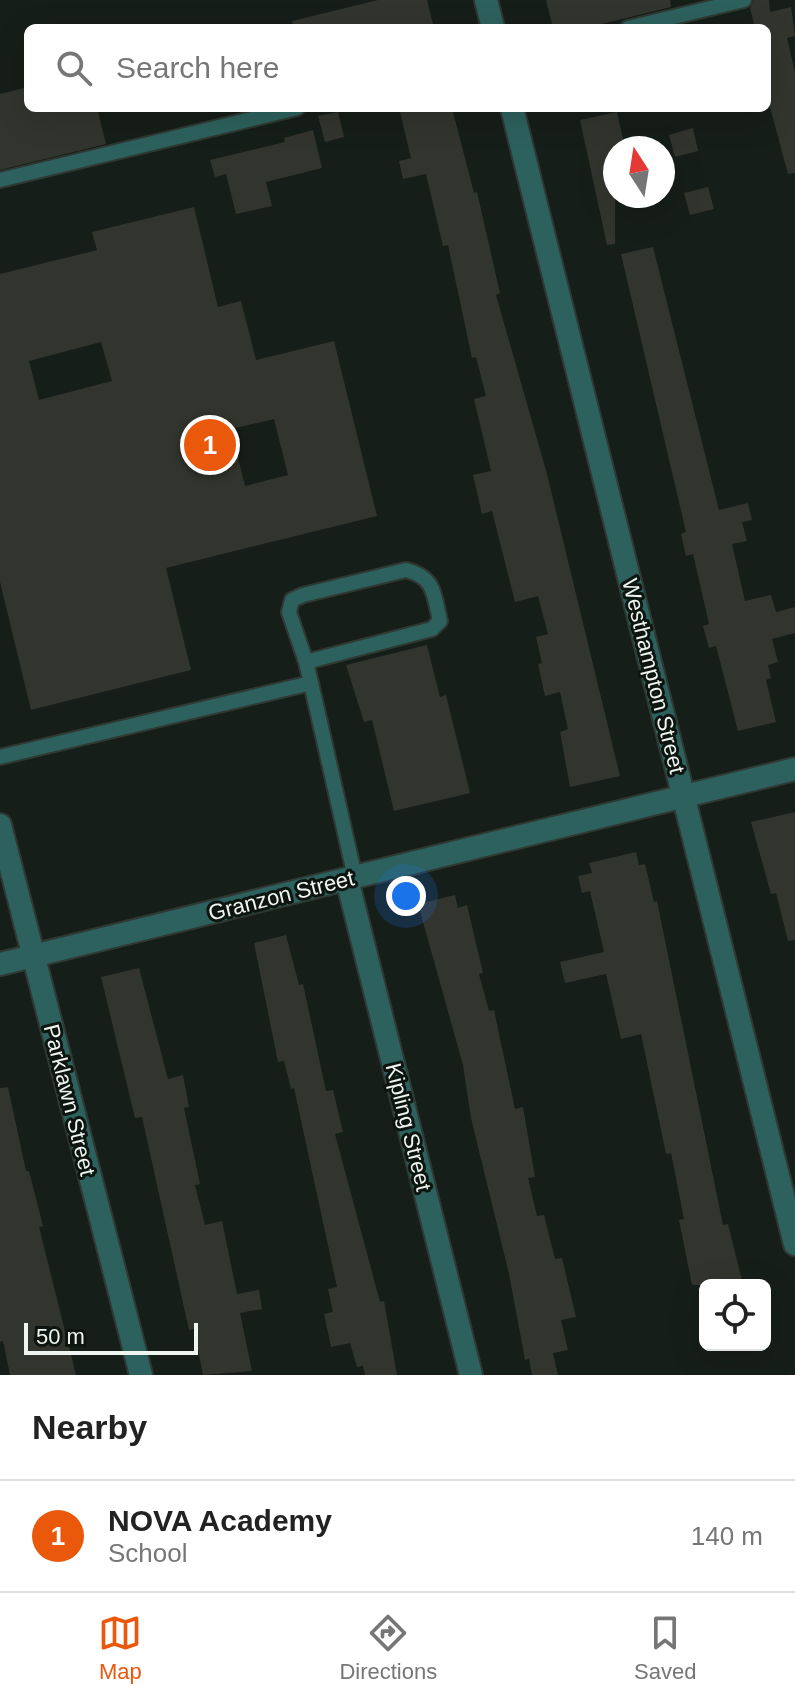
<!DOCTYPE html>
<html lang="en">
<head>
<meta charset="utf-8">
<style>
	body { margin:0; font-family:Helvetica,sans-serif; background:#f6f6f6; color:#222 }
	.controls { position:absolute; right:24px; bottom:24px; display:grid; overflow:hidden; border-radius:12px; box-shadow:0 8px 32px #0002 }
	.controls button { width:72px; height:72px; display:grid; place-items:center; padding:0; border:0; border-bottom:2px solid #e0e0e0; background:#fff; color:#222; font:40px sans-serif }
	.compass { position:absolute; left:603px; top:136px; width:72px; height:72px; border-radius:50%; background:#fff; box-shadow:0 8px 32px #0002; rotate:348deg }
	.scale { position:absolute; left:24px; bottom:20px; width:174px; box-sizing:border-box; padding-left:8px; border:4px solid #eff5f1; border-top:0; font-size:22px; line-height:28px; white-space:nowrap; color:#eff5f1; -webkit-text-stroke:6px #0d1510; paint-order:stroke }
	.you { position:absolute; left:406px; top:896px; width:28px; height:28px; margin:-20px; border:6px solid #fff; border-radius:50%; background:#1a73e8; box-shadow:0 0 0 12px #1a73e833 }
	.badge { display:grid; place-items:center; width:52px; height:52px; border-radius:50%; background:#ea580c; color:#fff; font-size:26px; font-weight:700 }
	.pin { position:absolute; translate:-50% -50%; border:4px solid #fff; box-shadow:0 2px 8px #0006 }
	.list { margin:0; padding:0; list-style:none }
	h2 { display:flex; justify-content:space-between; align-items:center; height:104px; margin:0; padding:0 32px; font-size:34px }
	h2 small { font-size:26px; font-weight:400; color:#767676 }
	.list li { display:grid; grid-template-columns:52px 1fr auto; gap:24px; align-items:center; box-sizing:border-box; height:112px; padding:0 32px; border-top:2px solid #e0e0e0 }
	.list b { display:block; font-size:30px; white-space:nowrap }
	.list p { margin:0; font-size:26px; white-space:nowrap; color:#767676 }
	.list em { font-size:26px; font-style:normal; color:#767676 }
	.icon { flex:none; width:44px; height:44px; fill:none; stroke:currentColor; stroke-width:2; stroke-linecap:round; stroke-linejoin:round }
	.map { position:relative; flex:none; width:795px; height:1375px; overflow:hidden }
	.search { position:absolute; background:#fff; box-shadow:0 8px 32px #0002; left:24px; right:24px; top:24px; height:88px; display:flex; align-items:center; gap:20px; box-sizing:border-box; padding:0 28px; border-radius:12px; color:#767676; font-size:30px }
	.sheet { height:216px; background:#fff }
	nav { display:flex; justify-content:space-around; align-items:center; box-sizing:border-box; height:112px; border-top:2px solid #e0e0e0; background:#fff; font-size:22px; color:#767676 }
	nav a { display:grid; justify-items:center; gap:4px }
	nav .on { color:#ea580c }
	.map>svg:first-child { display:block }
	.building { fill:#32352d; fill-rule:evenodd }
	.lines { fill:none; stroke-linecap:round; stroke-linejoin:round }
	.service-casing { stroke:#303833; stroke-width:18 }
	.minor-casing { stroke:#303833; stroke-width:26 }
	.service { stroke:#2d615d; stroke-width:14 }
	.minor { stroke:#2d615d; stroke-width:22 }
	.labels { text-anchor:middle; stroke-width:6; stroke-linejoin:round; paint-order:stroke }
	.street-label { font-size:22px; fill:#eff5f1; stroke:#0d1510 }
</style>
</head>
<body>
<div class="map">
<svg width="795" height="1375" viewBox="0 0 795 1375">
	<rect width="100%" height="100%" fill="#161e19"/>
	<!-- building -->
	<path class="building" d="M 378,0 L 427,0 L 434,28 L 293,28 L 292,21 Z
		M 546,0 L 670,0 L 671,7 L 585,28 L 553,28 Z
		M 754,0 L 769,0 L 770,12 L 791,7 L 795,36 L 787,38 L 795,72 L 795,173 L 788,174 L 767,96 L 767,28 L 755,28 L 750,8 Z
		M 28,87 L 28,108 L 97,108 L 106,144 L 0,170 L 0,94 Z
		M 399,108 L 452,108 L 474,193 L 477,192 L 500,293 L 496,295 L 547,474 L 620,776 L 570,787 L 560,732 L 568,729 L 560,692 L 545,696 L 538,664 L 542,663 L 536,637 L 548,634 L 538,596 L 515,602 L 492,511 L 482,514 L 473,475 L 491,471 L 474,399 L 486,396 L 476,357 L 472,358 L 448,245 L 443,246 L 426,174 L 403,179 L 399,161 L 411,158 Z
		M 338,112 L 344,137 L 325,142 L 318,116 Z
		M 617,112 L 625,148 L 615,148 L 615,244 L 607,245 L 580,120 Z
		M 693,128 L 698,151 L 675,157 L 669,135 Z
		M 313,130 L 322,168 L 266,182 L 272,206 L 236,214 L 226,174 L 215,177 L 210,160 L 285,142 L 284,138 Z
		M 708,187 L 714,209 L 690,215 L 684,193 Z
		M 194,207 L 218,307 L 241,301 L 256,360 L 334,341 L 377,516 L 166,568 L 191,670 L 31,710 L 0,582 L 0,274 L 97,250 L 92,232 ZM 101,342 L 112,381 L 39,400 L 29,361 ZM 274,419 L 288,475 L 245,486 L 231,429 Z
		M 653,247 L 719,510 L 748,503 L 752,520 L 742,522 L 747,541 L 732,544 L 745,601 L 771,595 L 776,612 L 795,607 L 795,633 L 772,639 L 778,662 L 768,665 L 771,678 L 766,680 L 776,722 L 738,731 L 716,646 L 709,648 L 703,626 L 709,624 L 693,554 L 686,556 L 681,534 L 686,532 L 621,254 Z
		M 427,645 L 440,697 L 446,695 L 470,793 L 394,811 L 372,720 L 364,722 L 346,665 Z
		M 795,812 L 795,940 L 788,941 L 776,893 L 771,894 L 751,822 Z
		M 636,852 L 639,865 L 645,864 L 654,902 L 657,901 L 723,1225 L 728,1224 L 743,1285 L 692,1285 L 679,1220 L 684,1219 L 671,1153 L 666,1154 L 641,1034 L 621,1039 L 606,974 L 565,983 L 560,962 L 604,952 L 590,891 L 582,893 L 578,876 L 592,873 L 589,863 Z
		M 455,895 L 458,908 L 467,905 L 483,973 L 479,974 L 489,1011 L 494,1010 L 515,1109 L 523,1107 L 535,1177 L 528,1178 L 537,1216 L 544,1215 L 555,1259 L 562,1258 L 576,1317 L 561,1320 L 568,1350 L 553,1353 L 558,1375 L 532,1375 L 529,1359 L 525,1360 L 509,1274 L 471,1118 L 463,1065 L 418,904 Z
		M 286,935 L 299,985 L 303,984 L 326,1091 L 333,1090 L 343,1132 L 335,1134 L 380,1302 L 384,1301 L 397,1375 L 365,1375 L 363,1366 L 357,1367 L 350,1343 L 331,1347 L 324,1314 L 333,1312 L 328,1289 L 337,1287 L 294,1088 L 291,1089 L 284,1061 L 278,1062 L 254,943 Z
		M 139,968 L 168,1079 L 183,1075 L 189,1107 L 184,1108 L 200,1184 L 195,1185 L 205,1225 L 222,1221 L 237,1294 L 259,1290 L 262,1309 L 240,1313 L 252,1371 L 203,1375 L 194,1329 L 189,1330 L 142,1117 L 135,1118 L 101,977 Z
		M 8,1087 L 26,1171 L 29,1171 L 43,1226 L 39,1227 L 76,1375 L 10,1375 L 3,1341 L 0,1342 L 0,1088 Z"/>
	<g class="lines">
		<defs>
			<path id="service" d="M 628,28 L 744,0
				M 0,180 L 297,108
				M 306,662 L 289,612 L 292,600 L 303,595 L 406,570 C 435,577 434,595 440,621 L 432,629 L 306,662 L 311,683
				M 0,757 L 311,683 L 355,877"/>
			<path id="minor" d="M 486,0 L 493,28
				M 512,108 L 795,1244
				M 0,825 L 141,1375
				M 347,879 L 471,1375
				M 0,964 L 795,769"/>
		</defs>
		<!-- service casing -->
		<use href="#service" class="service-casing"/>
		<!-- minor casing -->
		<use href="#minor" class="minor-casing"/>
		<!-- service -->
		<use href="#service" class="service"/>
		<!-- minor -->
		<use href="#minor" class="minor"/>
	</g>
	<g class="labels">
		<!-- street labels -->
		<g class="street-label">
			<text transform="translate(654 676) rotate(76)" y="8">Westhampton Street</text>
			<text transform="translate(281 895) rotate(-14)" y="8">Granzon Street</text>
			<text transform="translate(70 1100) rotate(76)" y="8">Parklawn Street</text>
			<text transform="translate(409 1127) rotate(76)" y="8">Kipling Street</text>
		</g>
	</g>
</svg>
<div class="controls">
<button><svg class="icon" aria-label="locate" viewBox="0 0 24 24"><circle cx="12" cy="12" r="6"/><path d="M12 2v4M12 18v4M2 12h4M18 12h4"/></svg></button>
</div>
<svg class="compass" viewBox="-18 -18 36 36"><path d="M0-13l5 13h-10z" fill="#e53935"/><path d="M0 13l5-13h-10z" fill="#767676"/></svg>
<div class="scale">50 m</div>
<div class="you"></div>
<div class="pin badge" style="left:210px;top:445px">1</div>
<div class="search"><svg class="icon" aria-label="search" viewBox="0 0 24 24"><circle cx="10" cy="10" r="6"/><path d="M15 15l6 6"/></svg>Search here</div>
</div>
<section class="sheet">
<h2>Nearby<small></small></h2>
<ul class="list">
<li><span class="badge">1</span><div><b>NOVA Academy</b><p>School</p></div><em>140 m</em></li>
</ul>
</section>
<nav>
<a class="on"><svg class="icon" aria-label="map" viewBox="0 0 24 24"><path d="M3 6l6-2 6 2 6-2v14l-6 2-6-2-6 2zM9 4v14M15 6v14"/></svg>Map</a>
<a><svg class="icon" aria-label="directions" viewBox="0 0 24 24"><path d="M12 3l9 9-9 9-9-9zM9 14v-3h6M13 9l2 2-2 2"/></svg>Directions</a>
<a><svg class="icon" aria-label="saved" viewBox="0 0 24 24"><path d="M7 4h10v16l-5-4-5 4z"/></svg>Saved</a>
</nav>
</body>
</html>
